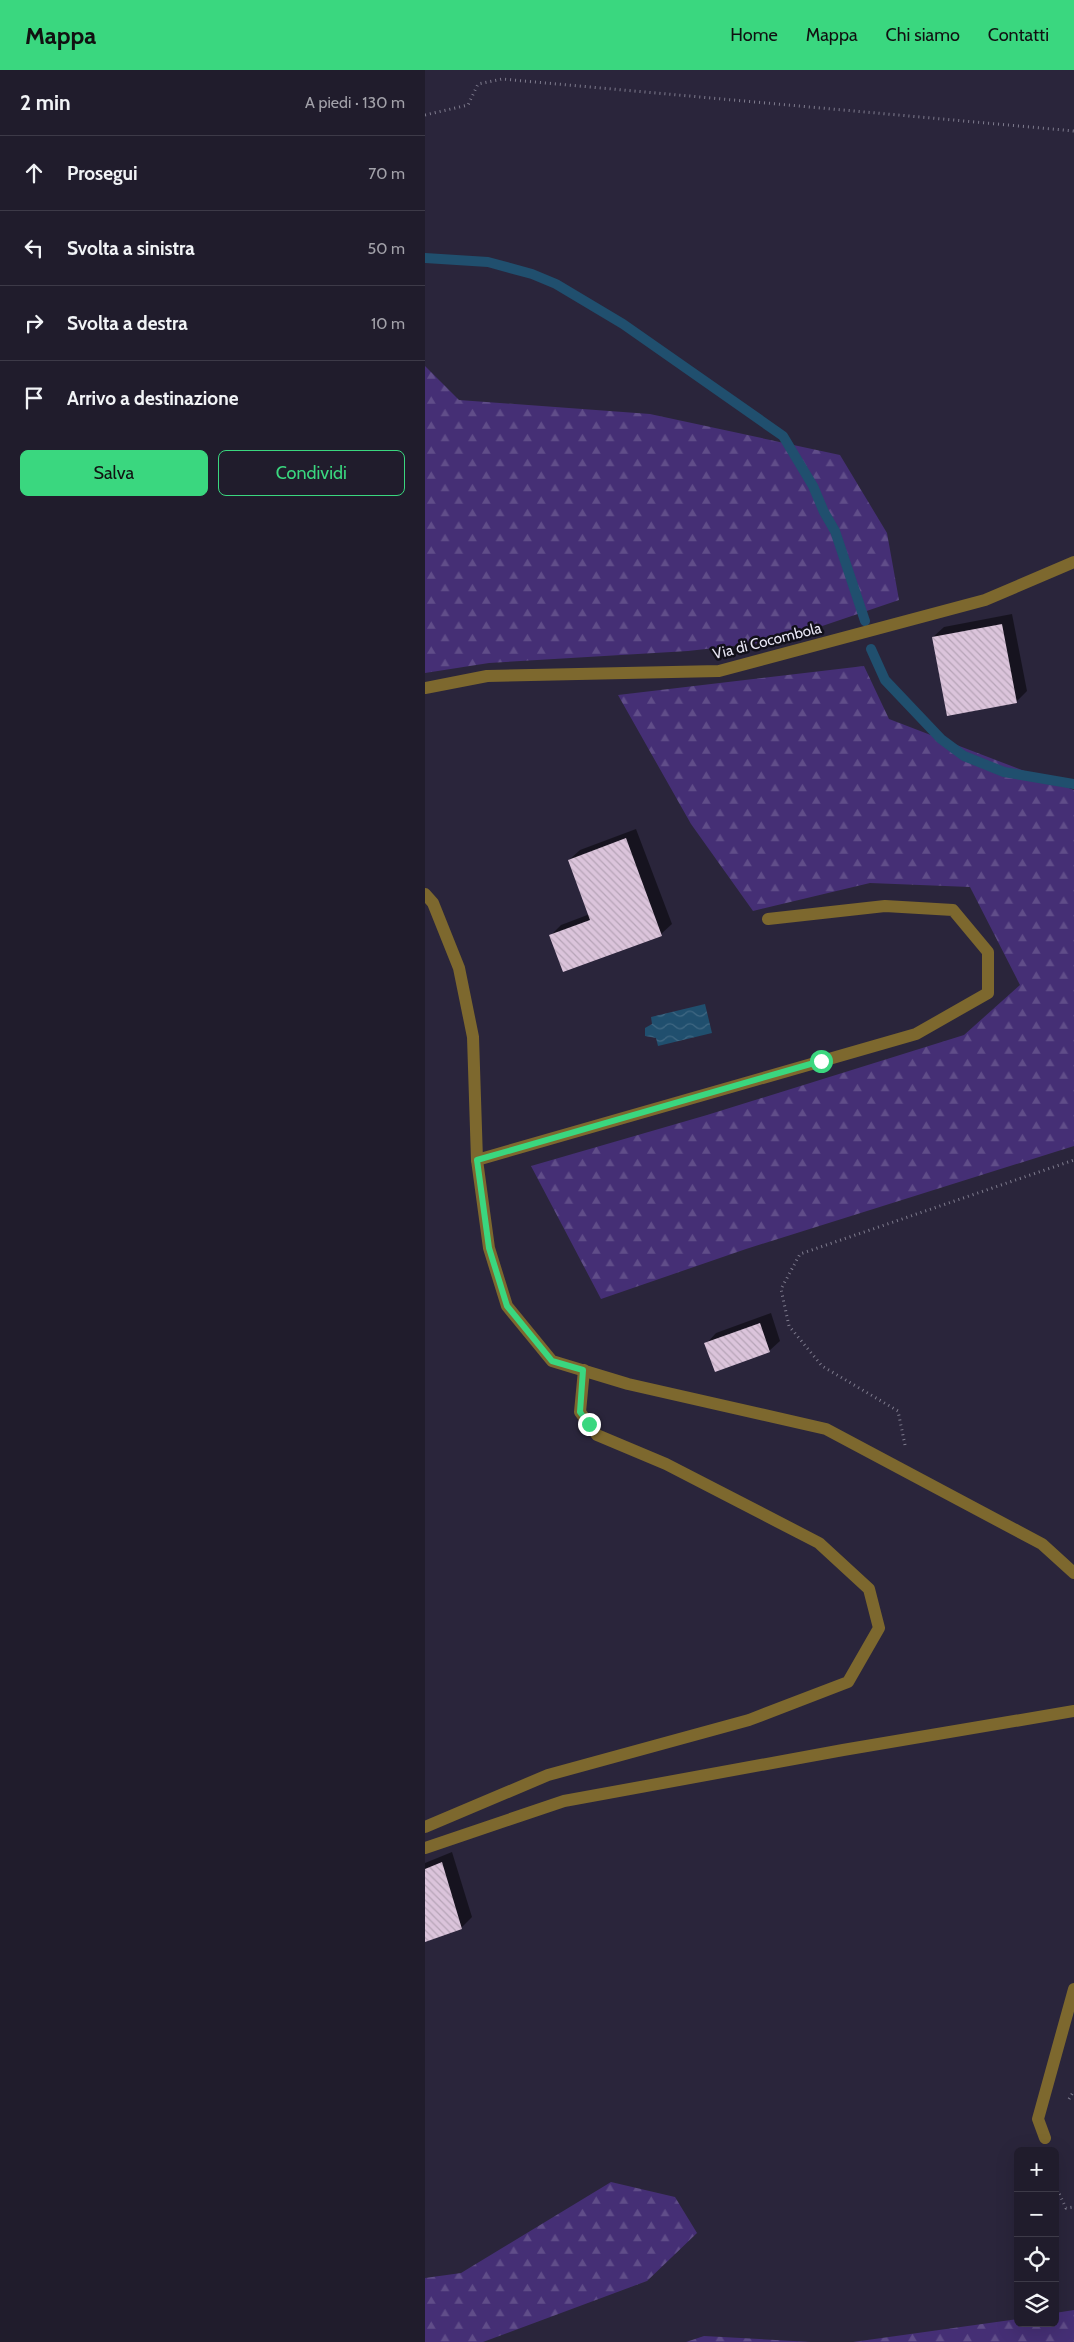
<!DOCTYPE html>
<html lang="it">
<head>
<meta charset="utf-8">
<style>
	body { margin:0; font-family:Cabin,sans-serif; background:#2d2938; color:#f1f3f6 }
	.controls { position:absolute; right:15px; bottom:15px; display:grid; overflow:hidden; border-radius:8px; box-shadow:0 5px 20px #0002 }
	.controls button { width:45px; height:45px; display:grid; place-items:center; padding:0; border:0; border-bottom:1px solid #3d3a48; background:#201c2c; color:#f1f3f6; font:25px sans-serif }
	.stop { position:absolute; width:15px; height:15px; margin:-11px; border:4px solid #3ad77f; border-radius:50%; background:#fff }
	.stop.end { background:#3ad77f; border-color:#fff; box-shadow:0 1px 5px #0008 }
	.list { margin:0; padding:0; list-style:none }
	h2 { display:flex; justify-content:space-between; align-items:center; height:65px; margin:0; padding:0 20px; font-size:21px }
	h2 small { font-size:16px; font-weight:400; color:#a2a1a9 }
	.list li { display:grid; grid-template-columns:32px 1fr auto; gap:15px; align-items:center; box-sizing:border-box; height:75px; padding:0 20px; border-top:1px solid #3d3a48 }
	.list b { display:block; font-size:19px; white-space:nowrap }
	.list em { font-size:16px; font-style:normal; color:#a2a1a9 }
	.actions { display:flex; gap:10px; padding:15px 20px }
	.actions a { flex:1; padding:11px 0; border:1px solid #3ad77f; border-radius:8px; text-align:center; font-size:18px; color:#3ad77f }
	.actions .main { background:#3ad77f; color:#111 }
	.icon { flex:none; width:28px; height:28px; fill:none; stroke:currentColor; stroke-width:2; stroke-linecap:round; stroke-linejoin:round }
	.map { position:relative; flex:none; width:649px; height:2272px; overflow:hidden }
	header { display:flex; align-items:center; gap:30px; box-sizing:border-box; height:70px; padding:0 25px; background:#3ad77f; color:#111 }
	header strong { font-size:24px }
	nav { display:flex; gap:28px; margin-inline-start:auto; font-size:18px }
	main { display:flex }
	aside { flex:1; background:#201c2c }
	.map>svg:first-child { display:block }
	.forest { fill:url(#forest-firs) }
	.water { fill:url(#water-waves) }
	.shadow { fill:#0007 }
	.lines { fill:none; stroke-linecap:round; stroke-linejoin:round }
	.stream { stroke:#204f6e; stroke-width:10 }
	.building { fill:url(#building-back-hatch) }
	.path { stroke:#7f7c8e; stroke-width:3; stroke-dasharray:1 4; stroke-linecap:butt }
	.lane { stroke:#7d682e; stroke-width:12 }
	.street { stroke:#7d682e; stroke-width:12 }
	.route { stroke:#3ad77f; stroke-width:6 }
	.labels { text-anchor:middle; stroke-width:5; stroke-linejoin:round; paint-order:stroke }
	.street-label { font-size:15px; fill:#e9e7f5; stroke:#12101a }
</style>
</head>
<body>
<header>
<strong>Mappa</strong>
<nav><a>Home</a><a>Mappa</a><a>Chi siamo</a><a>Contatti</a></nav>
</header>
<main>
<aside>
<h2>2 min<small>A piedi · 130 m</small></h2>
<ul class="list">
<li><svg class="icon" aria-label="ahead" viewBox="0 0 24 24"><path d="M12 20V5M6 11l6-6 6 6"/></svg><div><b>Prosegui</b></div><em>70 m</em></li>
<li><svg class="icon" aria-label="left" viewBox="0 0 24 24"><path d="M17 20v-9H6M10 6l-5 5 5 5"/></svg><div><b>Svolta a sinistra</b></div><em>50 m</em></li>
<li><svg class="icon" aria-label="right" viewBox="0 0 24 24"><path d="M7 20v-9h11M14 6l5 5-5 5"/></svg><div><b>Svolta a destra</b></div><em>10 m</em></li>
<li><svg class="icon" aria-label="arrive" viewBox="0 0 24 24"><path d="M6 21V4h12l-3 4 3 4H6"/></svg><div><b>Arrivo a destinazione</b></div></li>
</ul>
<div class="actions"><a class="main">Salva</a><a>Condividi</a></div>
</aside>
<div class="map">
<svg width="649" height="2272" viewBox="0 0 649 2272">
	<defs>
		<pattern id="forest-firs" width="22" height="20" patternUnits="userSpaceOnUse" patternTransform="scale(1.25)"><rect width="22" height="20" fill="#452f75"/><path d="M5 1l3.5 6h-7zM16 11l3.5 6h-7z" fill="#604d89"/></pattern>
		<pattern id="water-waves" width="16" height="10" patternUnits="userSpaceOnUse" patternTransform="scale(1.25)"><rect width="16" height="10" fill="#204f6e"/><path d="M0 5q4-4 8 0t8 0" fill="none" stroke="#406883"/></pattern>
		<pattern id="building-back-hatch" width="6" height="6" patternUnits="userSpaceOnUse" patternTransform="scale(1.25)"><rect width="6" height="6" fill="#dbc4db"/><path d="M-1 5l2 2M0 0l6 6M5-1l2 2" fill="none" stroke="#b6a4b7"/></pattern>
	</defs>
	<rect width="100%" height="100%" fill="#2a253b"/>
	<!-- forest -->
	<path class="forest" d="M 0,296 L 34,330 L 225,344 L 415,385 L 462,463 L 474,530 L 353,571 L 263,581 L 64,593 L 0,603 Z
		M 439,596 L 464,649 L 649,720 L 649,1076 L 321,1179 L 176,1229 L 106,1096 L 282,1045 L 539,965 L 595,915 L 545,817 L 445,813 L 328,841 L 266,754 L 193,625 Z
		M 186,2112 L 250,2127 L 272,2163 L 222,2211 L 58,2272 L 0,2272 L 0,2208 L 36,2203 Z
		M 649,2240 L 649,2272 L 428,2272 L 593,2249 L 593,2253 L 630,2253 L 630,2243 Z
		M 279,2266 L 386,2272 L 261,2272 Z"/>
	<!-- water -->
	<path class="water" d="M 280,934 L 287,963 L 233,976 L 231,968 L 220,966 L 220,958 L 227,954 L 226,947 Z"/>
	<!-- shadow -->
	<path class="shadow" d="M 587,544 L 602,621 L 591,632 L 508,567 L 519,557 Z
		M 211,759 L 247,854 L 236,864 L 126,865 L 136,855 L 165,844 L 144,790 L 155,780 Z
		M 346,1243 L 355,1271 L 344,1281 L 281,1274 L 291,1263 Z
		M 27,1782 L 47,1847 L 36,1858 L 0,1870 L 0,1793 Z"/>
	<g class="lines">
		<!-- stream -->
		<path class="stream" d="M 0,188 L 63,192 L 107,204 L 131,214 L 198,254 L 358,366 L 388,416 L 399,442 L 410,461 L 440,551
			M 446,579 L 460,610 L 516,669 L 539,686 L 579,702 L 649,714"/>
	</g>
	<!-- building -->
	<path class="building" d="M 577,554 L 592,633 L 522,646 L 507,567 Z
		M 201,768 L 237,866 L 138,902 L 124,865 L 165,850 L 143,790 Z
		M 335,1253 L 345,1282 L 290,1302 L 279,1273 Z
		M 17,1792 L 37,1859 L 0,1872 L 0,1799 Z"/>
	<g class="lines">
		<!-- path -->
		<path class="path" d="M 0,45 L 43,35 L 53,14 L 77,9 L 649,61
			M 480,1375 L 473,1341 L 397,1296 L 364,1256 L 356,1219 L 375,1184 L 649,1090
			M 644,2029 L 649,2021
			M 630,2115 L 641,2138 L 649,2137"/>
		<!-- lane -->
		<path class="lane" d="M 52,1090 L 491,964 L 563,923 L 563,882 L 528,840 L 460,836 L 343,849
			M 0,1757 L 123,1705 L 324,1650 L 423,1612 L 454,1558 L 444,1519 L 394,1473 L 241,1394 L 172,1365 L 155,1342 L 159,1300
			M 0,1778 L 139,1731 L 418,1680 L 649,1641
			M 620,2068 L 613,2049 L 649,1919"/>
		<!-- street -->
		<path class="street" d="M 0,618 L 62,606 L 294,601 L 560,530 L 649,492
			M 0,824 L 8,833 L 34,898 L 48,967 L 52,1090 L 64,1178 L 82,1236 L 127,1291 L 203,1314 L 401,1359 L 617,1474 L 649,1503"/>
	</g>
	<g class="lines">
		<!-- route -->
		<path class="route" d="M 164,1354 L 155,1342 L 158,1300 L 127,1291 L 82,1236 L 64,1178 L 52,1090 L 396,991"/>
	</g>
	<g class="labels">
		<!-- street labels -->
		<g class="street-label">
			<text transform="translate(342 571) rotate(-14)" y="5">Via di Cocombola</text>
		</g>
	</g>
</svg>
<div class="controls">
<button>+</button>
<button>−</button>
<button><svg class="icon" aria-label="locate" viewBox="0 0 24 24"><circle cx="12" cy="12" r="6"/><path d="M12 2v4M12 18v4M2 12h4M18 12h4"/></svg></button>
<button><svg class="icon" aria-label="layers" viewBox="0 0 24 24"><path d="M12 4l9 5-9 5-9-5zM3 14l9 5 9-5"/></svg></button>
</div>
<div class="stop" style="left:396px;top:991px"></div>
<div class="stop end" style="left:164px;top:1354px"></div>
</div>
</main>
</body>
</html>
